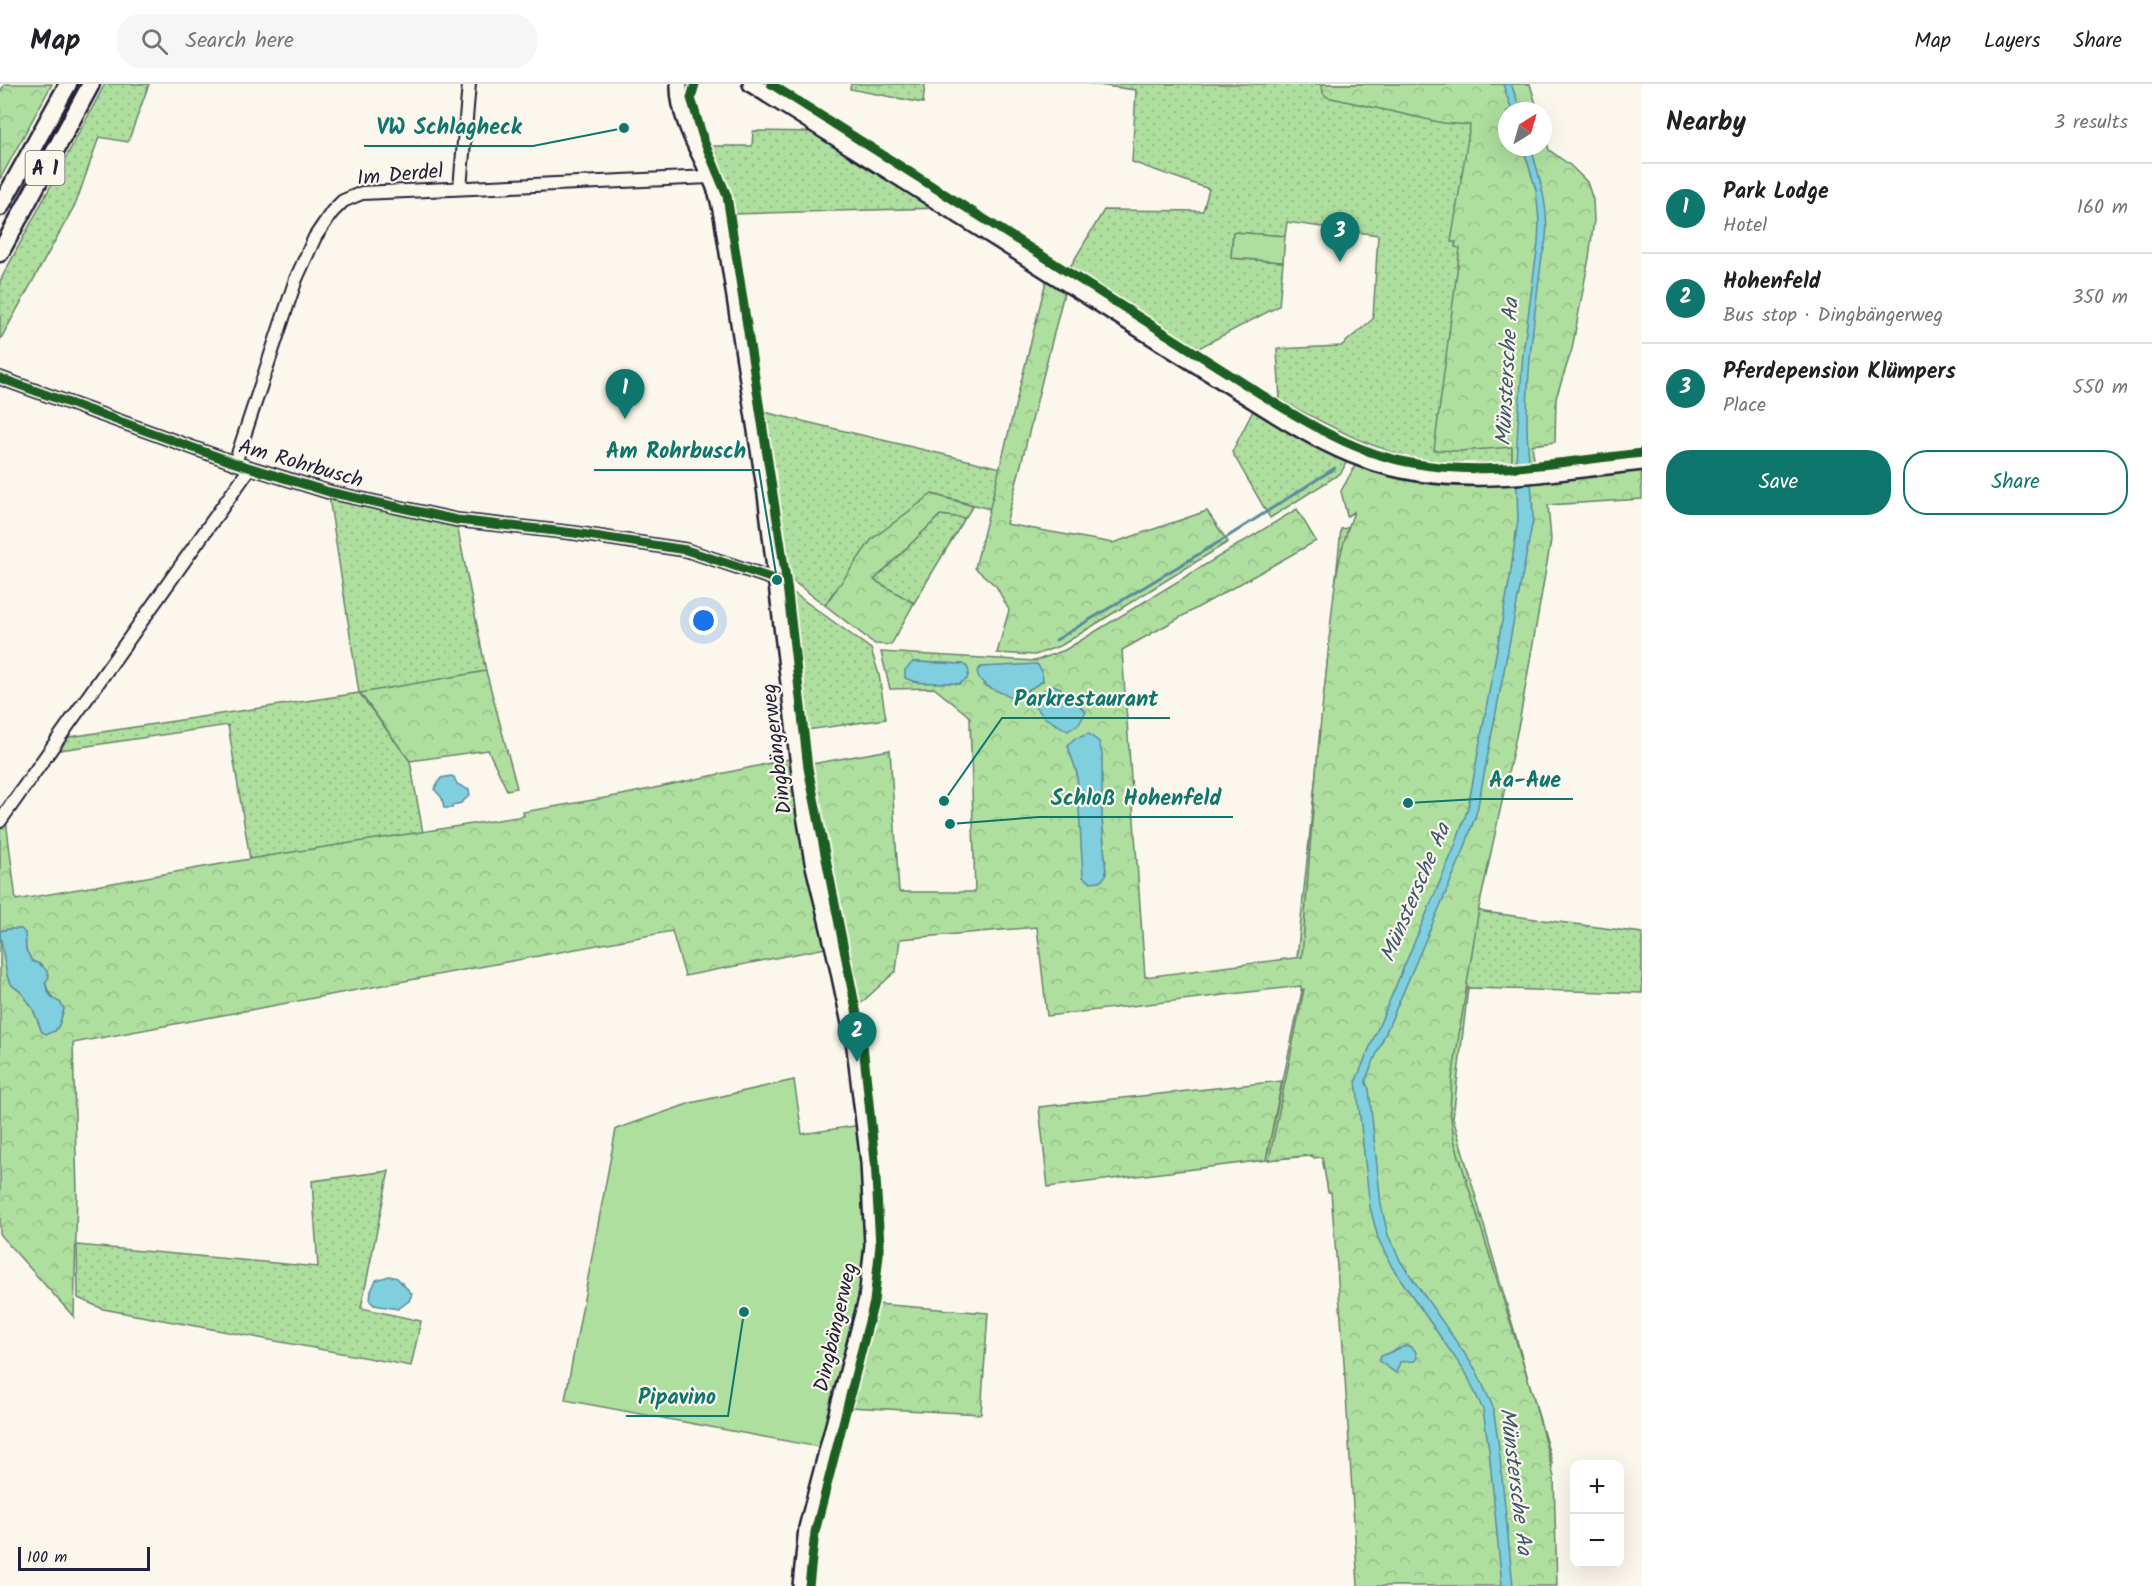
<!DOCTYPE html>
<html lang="en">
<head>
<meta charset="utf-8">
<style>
	body { margin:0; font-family:Kalam,sans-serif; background:#f6f6f6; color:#202124 }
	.controls { position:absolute; right:18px; bottom:18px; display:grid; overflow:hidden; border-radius:12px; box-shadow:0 6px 24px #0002 }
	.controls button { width:54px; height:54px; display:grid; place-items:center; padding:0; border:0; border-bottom:2px solid #e0e0e0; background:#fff; color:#202124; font:30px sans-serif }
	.compass { position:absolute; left:1498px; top:18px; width:54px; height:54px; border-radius:50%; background:#fff; box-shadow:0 6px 24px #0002; rotate:37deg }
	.scale { position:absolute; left:18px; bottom:15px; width:132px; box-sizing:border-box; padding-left:6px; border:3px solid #22223b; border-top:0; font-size:16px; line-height:21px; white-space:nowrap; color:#22223b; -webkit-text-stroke:4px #fbf7ec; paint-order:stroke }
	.you { position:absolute; left:704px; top:537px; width:21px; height:21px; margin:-15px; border:4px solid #fff; border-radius:50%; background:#1a73e8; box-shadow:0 0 0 9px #1a73e833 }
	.badge { display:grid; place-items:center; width:39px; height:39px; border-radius:50%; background:#0f766e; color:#fff; font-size:20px; font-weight:700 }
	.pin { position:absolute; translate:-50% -50px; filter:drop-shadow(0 2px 3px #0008) }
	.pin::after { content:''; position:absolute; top:32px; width:21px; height:18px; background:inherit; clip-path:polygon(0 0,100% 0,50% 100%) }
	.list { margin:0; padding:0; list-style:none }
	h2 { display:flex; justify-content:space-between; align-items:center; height:78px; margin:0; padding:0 24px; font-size:26px }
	h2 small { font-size:20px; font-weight:400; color:#757577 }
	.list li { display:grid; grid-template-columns:39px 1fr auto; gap:18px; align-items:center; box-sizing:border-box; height:90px; padding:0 24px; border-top:2px solid #e0e0e0 }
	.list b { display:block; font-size:22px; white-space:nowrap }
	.list p { margin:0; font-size:20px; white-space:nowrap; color:#757577 }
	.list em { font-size:20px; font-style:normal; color:#757577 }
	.actions { display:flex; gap:12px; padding:18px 24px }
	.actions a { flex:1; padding:14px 0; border:2px solid #0f766e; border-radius:24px; text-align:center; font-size:21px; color:#0f766e }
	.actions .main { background:#0f766e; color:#fff }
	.icon { flex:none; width:33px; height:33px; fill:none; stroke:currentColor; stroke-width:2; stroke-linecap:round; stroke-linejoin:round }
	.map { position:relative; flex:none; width:1642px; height:1502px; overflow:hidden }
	header { display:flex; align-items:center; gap:36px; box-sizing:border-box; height:84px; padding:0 30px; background:#fff; border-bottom:2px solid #e0e0e0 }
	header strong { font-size:28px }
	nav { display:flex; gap:33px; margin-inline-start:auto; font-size:21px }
	.search { width:420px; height:54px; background:#f6f6f6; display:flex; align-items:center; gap:15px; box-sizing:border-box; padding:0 21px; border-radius:24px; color:#757577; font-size:22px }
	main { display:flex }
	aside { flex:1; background:#fff }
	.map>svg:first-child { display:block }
	.grass { fill:url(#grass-dots); stroke:#68806c; stroke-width:1.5 }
	.forest { fill:url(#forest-crowns); stroke:#68806c; stroke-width:1.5; fill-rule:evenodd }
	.pitch { fill:#aedf9e; stroke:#68806c; stroke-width:1.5 }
	.water { fill:#80cfde; stroke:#5a8a9d; stroke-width:1.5 }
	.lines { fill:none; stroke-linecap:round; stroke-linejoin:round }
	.stream { stroke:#5a8a9d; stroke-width:3 }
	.minor-casing { stroke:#22223b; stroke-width:16 }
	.major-casing { stroke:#22223b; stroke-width:20 }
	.highway-casing { stroke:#22223b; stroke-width:21 }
	.minor { stroke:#fbf7ec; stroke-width:12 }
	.major { stroke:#fbf7ec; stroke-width:15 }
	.highway { stroke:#fbf7ec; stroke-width:16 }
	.cycleway-casing { stroke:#fbf7ec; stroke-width:13 }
	.cycleway { stroke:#1b5e20; stroke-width:9 }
	.labels { text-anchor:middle; stroke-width:4.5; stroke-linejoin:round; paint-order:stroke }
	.shield { fill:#fbf7ec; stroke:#636270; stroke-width:1.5 }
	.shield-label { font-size:20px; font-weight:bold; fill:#22223b }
	.street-label { font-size:21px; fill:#22223b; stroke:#fbf7ec }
	.water-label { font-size:22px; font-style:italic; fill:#3e566c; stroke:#fbf7ec }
	.leader { fill:none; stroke:#0f766e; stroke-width:2 }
	.callout-dot { fill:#0f766e; stroke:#fbf7ec; stroke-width:2 }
	.callout-label { font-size:22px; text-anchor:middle; font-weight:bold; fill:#0f766e; stroke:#fbf7ec; stroke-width:4.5; stroke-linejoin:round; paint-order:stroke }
</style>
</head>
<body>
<header>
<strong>Map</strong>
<div class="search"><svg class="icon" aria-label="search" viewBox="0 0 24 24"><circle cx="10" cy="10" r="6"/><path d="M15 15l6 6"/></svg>Search here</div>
<nav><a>Map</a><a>Layers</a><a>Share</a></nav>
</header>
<main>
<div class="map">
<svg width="1642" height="1502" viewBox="0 0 1642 1502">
	<defs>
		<pattern id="grass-dots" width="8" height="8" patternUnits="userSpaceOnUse" patternTransform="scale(1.5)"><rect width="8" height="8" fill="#aedf9e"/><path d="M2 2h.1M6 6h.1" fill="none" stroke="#95bf89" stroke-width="1.8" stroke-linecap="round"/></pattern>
		<pattern id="forest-crowns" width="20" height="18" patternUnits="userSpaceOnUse" patternTransform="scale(1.5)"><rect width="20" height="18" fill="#aedf9e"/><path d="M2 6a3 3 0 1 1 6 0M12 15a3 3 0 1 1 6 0" fill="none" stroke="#95bf89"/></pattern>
	</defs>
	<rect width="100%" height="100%" fill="#fbf7ec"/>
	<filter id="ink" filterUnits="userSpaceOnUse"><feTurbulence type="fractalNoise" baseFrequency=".0167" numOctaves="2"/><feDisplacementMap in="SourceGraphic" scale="12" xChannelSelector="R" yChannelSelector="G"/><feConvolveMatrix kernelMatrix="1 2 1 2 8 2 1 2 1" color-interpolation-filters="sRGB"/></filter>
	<g filter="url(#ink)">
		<!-- grass -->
		<path class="grass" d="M 105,0 L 149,0 L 128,58 L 99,53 L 76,119 L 0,256 L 0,197 Z
			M 851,0 L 925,0 L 923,19 L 850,5 Z
			M 1090,0 L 1519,0 L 1507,27 L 1514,321 L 1512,379 C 1480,378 1446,380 1415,374 C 1367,364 1323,338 1280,316 L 1277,265 L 1341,262 L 1373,235 L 1378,151 L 1287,138 L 1285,152 L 1233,148 L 1231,174 L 1283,178 L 1279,222 L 1197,265 L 1070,183 L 1104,126 L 1203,127 L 1209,105 L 1132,78 L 1136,6 Z
			M 753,47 L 815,48 L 940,124 L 733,130 L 729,110 L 711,62 L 752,62 Z
			M 1255,323 L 1348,375 L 1341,389 L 1270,434 L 1232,368 Z
			M 764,328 L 1001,384 L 990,425 L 932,410 L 832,510 L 825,521 L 790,495 Z
			M 329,413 L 457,441 L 486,587 L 360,610 L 410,677 L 423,749 L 250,775 L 228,641 L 54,667 L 63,654 L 359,609 Z
			M 940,431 L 965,434 L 914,519 L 873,497 Z
			M 1348,444 L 1306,873 L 1297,874 L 1341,445 Z
			M 791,507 L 871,565 L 879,591 L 886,635 L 807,646 Z
			M 1461,820 L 1484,828 L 1642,849 L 1642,909 L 1468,904 L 1453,1034 L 1552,1378 L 1551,1395 L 1322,1071 L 1266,1076 L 1303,902 Z
			M 389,1087 L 361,1224 L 421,1237 L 411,1282 L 103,1225 L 78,1214 L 77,1161 L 318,1183 L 312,1097 Z"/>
		<!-- forest -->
		<path class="forest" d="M 5,0 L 52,0 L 0,95 L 0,8 Z
			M 1322,0 L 1530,0 L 1538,27 L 1507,27 L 1507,63 L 1543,63 L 1543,45 L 1549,66 L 1570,81 L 1587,98 L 1593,116 L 1594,136 L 1589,174 L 1572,265 L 1556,314 L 1555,358 L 1532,361 L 1537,396 L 1641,385 L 1642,415 L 1548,421 L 1551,456 L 1520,634 L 1479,824 L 1452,995 L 1450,1026 L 1454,1056 L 1533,1312 L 1554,1393 L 1557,1502 L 1358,1502 L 1342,1247 L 1331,1108 L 1328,1108 L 1322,1073 L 1314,1074 L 1311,1071 L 1269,1076 L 1304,905 L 1301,906 L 1301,902 L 1047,932 L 1037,843 L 900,855 L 896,887 L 859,921 L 811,680 L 890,666 L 899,808 L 975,808 L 970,633 L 934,604 L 890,605 L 881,568 L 1035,577 L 1065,566 L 1297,425 L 1316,457 L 1122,566 L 1145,893 L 1302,873 C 1309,782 1314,690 1325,599 C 1332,540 1331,484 1354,428 L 1347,432 L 1341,407 L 1356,380 L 1512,397 L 1512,363 L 1459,367 L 1434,366 L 1460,164 L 1455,163 L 1456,158 L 1451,158 L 1470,41 L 1443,39 L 1327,13 L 1323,9 ZM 913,578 L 963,580 L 967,583 L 959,600 C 944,596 928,600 913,598 ZM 981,583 L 999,583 L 1043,597 L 1015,614 L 984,601 ZM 1075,681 L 1102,734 L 1106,791 L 1077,690 Z
			M 1047,193 L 1065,205 L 1006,440 L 1113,459 L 1207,427 L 1228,458 L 1062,561 L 1035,571 L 997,569 L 1009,526 L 996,502 L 975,484 Z
			M 932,410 L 973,422 L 965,434 L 940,431 L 874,496 L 914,519 L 891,561 L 875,560 L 825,521 L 872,455 Z
			M 486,587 L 517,704 L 507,706 L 488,666 L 410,677 L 360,609 Z
			M 794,674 L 831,863 L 685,892 L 672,847 L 73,959 L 77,1109 L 74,1233 L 0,1151 L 0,850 L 12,901 L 22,909 L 33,925 L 42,948 L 55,947 L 59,941 L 64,925 C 47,911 45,902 42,881 L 32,877 L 26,866 L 24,857 L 8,845 L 0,847 L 0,850 L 0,722 L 6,736 L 16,816 L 261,773 L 524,732 L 523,728 L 622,711 Z
			M 1282,997 L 1266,1076 L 1048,1103 L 1039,1023 Z
			M 877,1220 L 988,1229 L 981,1330 L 849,1323 Z"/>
		<!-- pitch -->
		<path class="pitch" d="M 1233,148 L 1285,152 L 1283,178 L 1231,174 Z
			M 794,996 L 802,1050 L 860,1041 L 869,1159 L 860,1214 L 824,1364 L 565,1316 L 616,1045 L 691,1019 Z"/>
		<!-- water -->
		<path class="water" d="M 1503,0 L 1511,0 L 1521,27 L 1512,27 Z
			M 1523,63 L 1531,63 C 1540,96 1554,138 1542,172 C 1535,227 1527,283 1527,339 C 1527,371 1533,403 1533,436 L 1477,727 L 1464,766 L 1366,995 L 1366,999 L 1369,1005 L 1381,1121 L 1388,1151 L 1401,1178 L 1476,1286 L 1493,1323 L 1499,1364 L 1513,1502 L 1502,1502 L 1489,1366 L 1483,1326 L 1467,1291 L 1392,1183 L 1378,1154 L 1370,1123 L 1356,996 L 1455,762 L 1468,724 L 1510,493 L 1518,435 L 1516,381 L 1518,339 L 1523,269 L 1538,159 L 1539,137 L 1536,106 Z
			M 913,578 L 963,580 L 967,583 L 969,588 L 967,595 L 959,600 C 941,596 923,603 905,594 L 905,586 Z
			M 1037,580 L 1042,587 L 1043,597 L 1015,614 C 1001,608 979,604 977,587 L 981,583 Z
			M 1053,601 L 1060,604 L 1086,628 L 1079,640 L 1068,647 L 1045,634 L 1033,620 L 1038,610 Z
			M 1089,650 L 1099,658 L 1102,670 L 1102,734 L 1106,791 L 1101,797 L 1090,798 L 1083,793 L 1077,690 C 1075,680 1070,672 1068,661 L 1074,655 Z
			M 451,692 L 454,693 L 457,700 L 469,706 L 470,711 L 461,719 L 453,721 L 452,724 L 444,724 L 442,714 L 434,705 L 441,694 Z
			M 8,845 L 21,845 L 25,849 L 26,866 L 32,877 C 42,881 46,883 49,893 L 45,899 C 48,908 50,915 60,918 L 64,925 L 59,941 L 55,947 L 46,950 L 42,948 L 33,925 L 22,909 L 12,901 L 7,892 L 0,850 L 0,847 Z
			M 389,1192 L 397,1194 L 412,1210 L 409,1217 L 398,1225 L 374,1221 L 370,1217 L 371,1207 L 376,1196 Z
			M 1407,1261 L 1415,1266 L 1417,1273 L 1415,1277 L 1400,1278 L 1396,1289 L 1379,1277 L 1381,1272 Z"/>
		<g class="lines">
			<!-- stream -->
			<path class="stream" d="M 1056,556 L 1224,455 L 1335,384"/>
			<defs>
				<path id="minor" d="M 460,104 L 469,0
					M 0,294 L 235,379 L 329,408 L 457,436 L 574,449 L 686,466 L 777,496
					M 235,379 L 296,195 L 315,153 L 332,128 L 343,117 L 362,109 L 710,93
					M 0,737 L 250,384"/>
				<path id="major" d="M 679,0 C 678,35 701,69 714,101 C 719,113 721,125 723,137 L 766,410 L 805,731 L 813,778 L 835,869 L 855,963 L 869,1078 L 873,1161 L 867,1215 L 807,1444 L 801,1502
					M 751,0 L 1262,322 C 1294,342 1327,362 1363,375 C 1453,408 1549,388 1642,378"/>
				<path id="highway" d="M 0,123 L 68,0
					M 0,169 L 91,0"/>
			</defs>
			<!-- minor casing -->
			<use href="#minor" class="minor-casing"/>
			<!-- major casing -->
			<use href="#major" class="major-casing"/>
			<!-- highway casing -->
			<use href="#highway" class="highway-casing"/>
			<!-- minor -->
			<use href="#minor" class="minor"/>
			<!-- major -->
			<use href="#major" class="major"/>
			<!-- highway -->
			<use href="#highway" class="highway"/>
			<defs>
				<path id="cycleway" d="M 695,0 L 691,14 L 704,57 L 727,112 L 787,501 L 808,684 L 863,961 L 875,1077 L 880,1161 L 874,1218 L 815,1448 L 809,1502
					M 771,0 L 1278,321 C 1313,342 1347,362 1386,373 C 1469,397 1558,378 1642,369
					M 0,294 L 235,379 L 329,408 L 457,436 L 574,449 L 686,466 L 777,496"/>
			</defs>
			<!-- cycleway casing -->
			<use href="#cycleway" class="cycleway-casing"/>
			<!-- cycleway -->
			<use href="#cycleway" class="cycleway"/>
		</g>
	</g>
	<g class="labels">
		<!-- shield labels -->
		<rect class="shield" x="25.5" y="67" width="39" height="34" rx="4.5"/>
		<g class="shield-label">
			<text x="45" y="91">A 1</text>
		</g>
		<!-- street labels -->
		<g class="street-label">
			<text transform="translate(400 90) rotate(-5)" y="7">Im Derdel</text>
			<text transform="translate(301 379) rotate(16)" y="7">Am Rohrbusch</text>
			<text transform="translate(776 665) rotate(-97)" y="7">Dingbängerweg</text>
			<text transform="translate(835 1243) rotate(-77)" y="7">Dingbängerweg</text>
		</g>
		<!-- water labels -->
		<g class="water-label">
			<text transform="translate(1506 288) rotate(-87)" y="8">Münstersche Aa</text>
			<text transform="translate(1414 808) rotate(-67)" y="8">Münstersche Aa</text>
			<text transform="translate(1517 1397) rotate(83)" y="8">Münstersche Aa</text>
		</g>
	</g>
	<!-- callouts -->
	<path class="leader" d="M624 44L533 62H364M777 496L759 386H594M944 717L1002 634H1170M1408 719L1477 715H1573M950 740L1039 733H1233M744 1228L728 1332H626"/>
	<g class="callout-dot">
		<circle cx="624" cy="44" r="6"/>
		<circle cx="777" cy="496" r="6"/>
		<circle cx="944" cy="717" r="6"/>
		<circle cx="1408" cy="719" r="6"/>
		<circle cx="950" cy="740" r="6"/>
		<circle cx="744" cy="1228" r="6"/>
	</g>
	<g class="callout-label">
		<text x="449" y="50">VW Schlagheck</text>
		<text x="676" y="374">Am Rohrbusch</text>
		<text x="1086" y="622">Parkrestaurant</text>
		<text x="1525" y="703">Aa-Aue</text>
		<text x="1136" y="721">Schloß Hohenfeld</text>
		<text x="677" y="1320">Pipavino</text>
	</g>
</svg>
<div class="controls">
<button>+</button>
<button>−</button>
</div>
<svg class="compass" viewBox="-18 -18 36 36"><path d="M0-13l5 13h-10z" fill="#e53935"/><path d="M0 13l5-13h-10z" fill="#757577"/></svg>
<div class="scale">100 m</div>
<div class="you"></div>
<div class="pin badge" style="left:625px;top:335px">1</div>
<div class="pin badge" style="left:857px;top:978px">2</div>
<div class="pin badge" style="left:1340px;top:178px">3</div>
</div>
<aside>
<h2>Nearby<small>3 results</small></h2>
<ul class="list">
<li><span class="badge">1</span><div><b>Park Lodge</b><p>Hotel</p></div><em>160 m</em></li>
<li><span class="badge">2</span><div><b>Hohenfeld</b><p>Bus stop · Dingbängerweg</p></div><em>350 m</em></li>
<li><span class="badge">3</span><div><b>Pferdepension Klümpers</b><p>Place</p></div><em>550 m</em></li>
</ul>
<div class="actions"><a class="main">Save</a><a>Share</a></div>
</aside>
</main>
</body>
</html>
